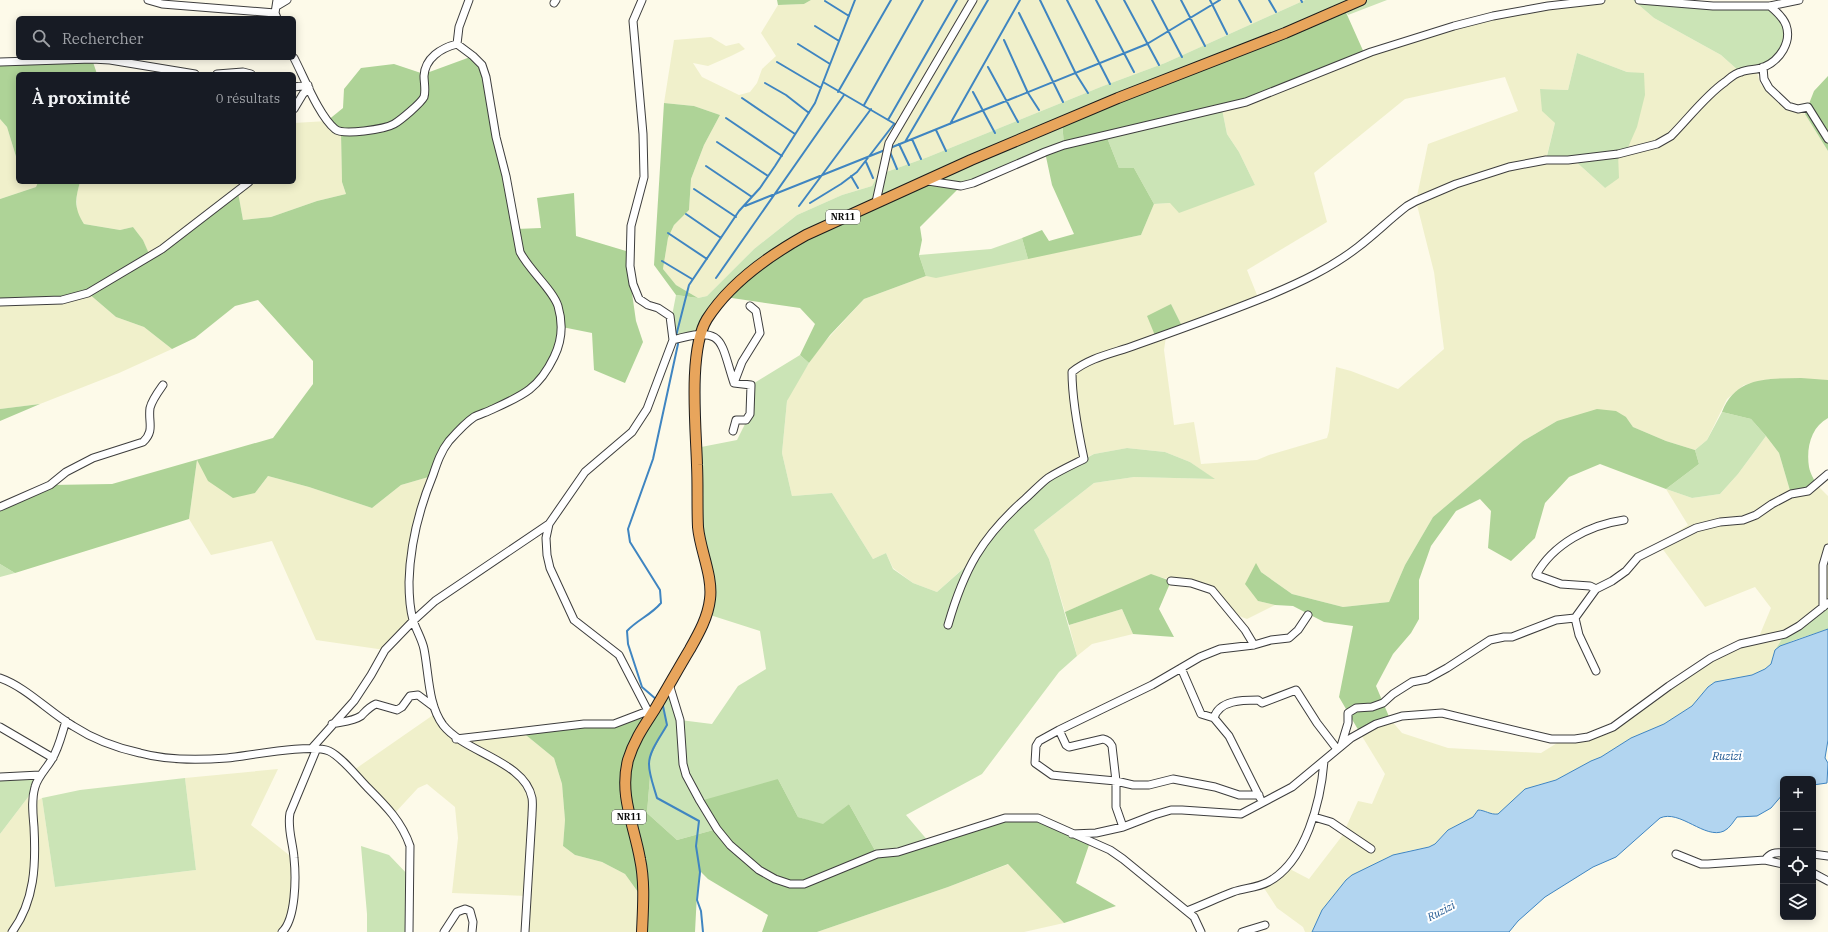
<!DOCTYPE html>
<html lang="fr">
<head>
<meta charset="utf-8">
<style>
	body { margin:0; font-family:"IBM Plex Serif",serif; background:#20242c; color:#f1f3f6 }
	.controls { position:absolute; right:12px; bottom:12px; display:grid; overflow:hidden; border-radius:6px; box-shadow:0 2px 10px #0003 }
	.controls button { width:36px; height:36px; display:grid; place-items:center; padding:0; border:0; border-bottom:1px solid #363941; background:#171b24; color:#f1f3f6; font:20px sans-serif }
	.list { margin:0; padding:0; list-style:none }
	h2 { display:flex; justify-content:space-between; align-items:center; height:52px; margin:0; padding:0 16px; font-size:17px }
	h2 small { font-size:13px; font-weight:400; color:#9ea1a6 }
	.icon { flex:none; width:22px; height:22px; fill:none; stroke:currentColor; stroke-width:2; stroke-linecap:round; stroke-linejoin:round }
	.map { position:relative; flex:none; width:1828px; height:932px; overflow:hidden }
	.search { position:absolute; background:#171b24; box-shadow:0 2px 10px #0003; left:16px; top:16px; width:280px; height:44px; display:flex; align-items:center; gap:10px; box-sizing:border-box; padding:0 14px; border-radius:6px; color:#9ea1a6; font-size:15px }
	.panel { position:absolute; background:#171b24; box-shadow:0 2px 10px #0003; left:16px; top:72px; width:280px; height:112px; border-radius:6px }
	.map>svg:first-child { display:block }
	.farmland { fill:#f0f0cb; fill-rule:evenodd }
	.green { fill:#cbe4b6 }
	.forest { fill:#aed397 }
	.water { fill:#b2d5f0; stroke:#3f85c1 }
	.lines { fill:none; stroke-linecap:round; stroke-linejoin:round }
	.stream { stroke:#3f85c1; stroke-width:2 }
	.minor-casing { stroke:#3d3d3d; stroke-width:9 }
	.highway-casing { stroke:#1b1b1b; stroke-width:12 }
	.minor { stroke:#fff; stroke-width:7 }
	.highway { stroke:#e8a55c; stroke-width:10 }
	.labels { text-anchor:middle; stroke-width:4; stroke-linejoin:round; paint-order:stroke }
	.shield { fill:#fff; stroke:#545454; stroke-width:1 }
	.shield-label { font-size:9px; font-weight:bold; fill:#0a0a0a }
	.water-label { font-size:11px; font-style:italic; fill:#1f5790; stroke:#fff }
</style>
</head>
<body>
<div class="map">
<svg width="1828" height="932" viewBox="0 0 1828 932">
	<rect width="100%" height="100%" fill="#fdfae9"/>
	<!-- farmland -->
	<path class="farmland" d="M 811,0 L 1305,0 L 1165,63 L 1103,86 L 928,157 L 878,175 L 872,186 L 842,195 L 797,215 L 754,249 L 707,296 L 698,298 L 676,285 L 663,269 L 668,238 L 674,225 L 689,210 L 691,179 L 704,145 L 720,115 L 694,106 L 664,103 L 674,40 L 711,37 L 726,46 L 739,43 L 745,49 L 731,56 L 708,66 L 693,63 L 702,77 L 739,95 L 750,92 L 757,83 L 762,69 L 776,56 L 761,33 L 778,5 L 804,4 Z
		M 1601,0 L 1633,0 L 1654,18 L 1721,55 L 1740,72 L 1756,70 L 1761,85 L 1805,114 L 1828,151 L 1828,380 L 1769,379 L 1744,385 L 1727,399 L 1707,440 L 1695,450 L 1666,441 L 1633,427 L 1626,417 L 1557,421 L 1523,441 L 1433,517 L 1405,565 L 1389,602 L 1343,607 L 1292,594 L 1261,572 L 1258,601 L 1275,605 L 1247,619 L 1229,612 L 1213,590 L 1151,575 L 1065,612 L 1049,559 L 1034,530 L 1094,483 L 1134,477 L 1214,479 L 1190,462 L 1165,452 L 1127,448 L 1094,454 L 1084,459 L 937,592 L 913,583 L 893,568 L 886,553 L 873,559 L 832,493 L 792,496 L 782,453 L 787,401 L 793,387 L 820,347 L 864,299 L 926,276 L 936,277 L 1141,235 L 1154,204 L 1170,203 L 1255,185 L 1239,152 L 1227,134 L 1222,109 L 1371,52 L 1454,26 ZM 1577,53 L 1627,72 L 1644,74 L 1618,154 L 1605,188 L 1573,159 L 1546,159 L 1555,123 L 1540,89 L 1568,90 ZM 1505,77 L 1518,111 L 1428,144 L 1416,201 L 1434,272 L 1444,349 L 1398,389 L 1351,371 L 1336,367 L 1329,431 L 1327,438 L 1269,455 L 1257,460 L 1201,464 L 1194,422 L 1174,425 L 1164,350 L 1171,304 L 1183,328 L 1259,300 L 1247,270 L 1327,222 L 1314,173 L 1405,99 Z
		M 0,119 L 7,127 L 18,163 L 18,182 L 38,182 L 36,187 L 0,199 Z
		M 327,121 L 341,133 L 342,182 L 346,194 L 317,201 L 271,217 L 243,220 L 238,192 L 150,257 L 143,240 L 133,227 L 120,230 L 84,224 L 77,212 L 77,193 L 80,182 L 294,182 L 294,123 Z
		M 88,293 L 116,317 L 144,327 L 172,349 L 119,373 L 40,404 L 0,409 L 0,302 Z
		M 1766,436 L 1779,453 L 1791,494 L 1816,484 L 1828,496 L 1828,603 L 1785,634 L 1775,650 L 1771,664 L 1765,669 L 1752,675 L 1715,682 L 1708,687 L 1692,706 L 1664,724 L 1631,738 L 1601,757 L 1591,761 L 1556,780 L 1537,785 L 1498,814 L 1493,815 L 1483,810 L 1476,812 L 1473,817 L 1448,830 L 1435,844 L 1429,847 L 1407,851 L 1352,875 L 1346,880 L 1322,910 L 1312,932 L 1305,932 L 1303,927 L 1277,908 L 1262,885 L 1286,867 L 1309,879 L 1342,836 L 1358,801 L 1372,804 L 1385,774 L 1360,733 L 1390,719 L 1402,733 L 1448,748 L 1541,753 L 1562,740 L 1598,734 L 1711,658 L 1758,639 L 1771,608 L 1755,587 L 1705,607 L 1659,544 L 1688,525 L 1666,489 L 1692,498 L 1720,494 L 1738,474 Z
		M 197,460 L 255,493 L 268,476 L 309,487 L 372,508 L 401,485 L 432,476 L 422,502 L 409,584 L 413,621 L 385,650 L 316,640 L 272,541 L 211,555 L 189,519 Z
		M 1122,609 L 1133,634 L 1092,644 L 1077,656 L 1069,625 Z
		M 436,713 L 457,739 L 521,731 L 554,758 L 562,784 L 565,820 L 563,846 L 575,855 L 602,862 L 625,874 L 643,899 L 642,932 L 525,932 L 527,896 L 452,893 L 458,838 L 455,807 L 427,784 L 418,788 L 393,815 L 351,772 Z
		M 278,769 L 251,825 L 294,859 L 292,912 L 282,932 L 0,932 L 0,834 L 35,788 L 33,803 L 42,798 L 55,887 L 196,870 L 185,778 Z
		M 1009,864 L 1064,923 L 1024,932 L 817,932 L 948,887 Z"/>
	<!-- green -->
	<path class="green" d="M 1305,0 L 1387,0 L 1348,15 L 1344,8 L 1062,123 L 1064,145 L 961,186 L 725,297 L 700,334 L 673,340 L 671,321 L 676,295 L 698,298 L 707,296 L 754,249 L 797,215 L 842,195 L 872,186 L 878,175 L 928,157 L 1103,86 L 1165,63 Z
		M 1633,0 L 1770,6 L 1781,17 L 1786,41 L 1775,60 L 1740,72 L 1721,55 L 1654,18 Z
		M 1577,53 L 1627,72 L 1644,73 L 1645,95 L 1637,127 L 1626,152 L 1618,154 L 1619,178 L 1605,188 L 1573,159 L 1546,160 L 1555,123 L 1542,111 L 1540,89 L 1568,90 Z
		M 1222,109 L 1227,134 L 1239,152 L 1255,185 L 1179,213 L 1170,203 L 1154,204 L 1134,168 L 1119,168 L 1106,135 Z
		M 1022,238 L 1028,259 L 936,278 L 926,276 L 919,255 L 991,249 Z
		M 800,355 L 809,363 L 787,401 L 782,453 L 792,496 L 832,493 L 873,559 L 886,553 L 893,569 L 913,583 L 937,592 L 973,560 L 990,534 L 1048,479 L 1094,454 L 1127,448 L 1165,452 L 1190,462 L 1215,479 L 1134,477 L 1094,483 L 1034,530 L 1049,559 L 1077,656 L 1059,672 L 982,774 L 906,815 L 929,842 L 877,854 L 849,804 L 823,825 L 798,817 L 778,779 L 717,829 L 677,840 L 647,813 L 650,776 L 649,763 L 653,752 L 667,725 L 655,708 L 669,684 L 680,720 L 712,724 L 738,686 L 766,669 L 760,631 L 707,614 L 710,598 L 699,535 L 696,448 L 737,440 L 750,414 L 751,385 Z
		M 1722,412 L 1751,419 L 1766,436 L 1738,474 L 1720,494 L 1692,498 L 1666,489 L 1699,464 L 1695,450 L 1707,440 Z
		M 0,564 L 15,573 L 0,577 Z
		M 1828,603 L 1828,629 L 1792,641 L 1775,650 L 1785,634 Z
		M 40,775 L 35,788 L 0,834 L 0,777 Z
		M 185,778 L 196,870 L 55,887 L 42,798 L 80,790 Z
		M 361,846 L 389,855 L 411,878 L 411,932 L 367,932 L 367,914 Z"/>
	<!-- forest -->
	<path class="forest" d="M 777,0 L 811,0 L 804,4 L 778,5 Z
		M 1344,8 L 1365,55 L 1246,102 L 1106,135 L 1119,168 L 1134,168 L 1154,204 L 1141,235 L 1028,259 L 1022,238 L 1042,230 L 1049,241 L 1074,234 L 1052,185 L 1045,152 L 1064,145 L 1062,122 Z
		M 473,56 L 482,65 L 516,229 L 541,228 L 537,198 L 574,193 L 576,236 L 626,251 L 636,321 L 643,342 L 625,383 L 594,370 L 592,333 L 562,327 L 558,350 L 537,384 L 475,417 L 448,442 L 432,476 L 401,485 L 372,508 L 309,487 L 268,476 L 255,493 L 233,498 L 208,481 L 197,460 L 189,519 L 15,573 L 0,564 L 0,507 L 50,485 L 112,484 L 273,438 L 313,384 L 313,361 L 258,300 L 235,306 L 195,338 L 172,349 L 144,327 L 116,317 L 88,293 L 62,300 L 0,302 L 0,199 L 36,187 L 38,182 L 80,182 C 75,200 74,208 84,224 L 120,230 L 133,227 L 143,240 L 150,256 L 238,192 L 243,220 L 271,217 L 317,201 L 346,194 L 342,182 L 341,133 L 327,121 L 343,108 L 344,89 L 361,68 L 394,64 L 424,74 Z
		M 92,59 L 97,74 L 18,74 L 18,163 L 7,127 L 0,119 L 0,62 Z
		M 1828,76 L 1828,151 L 1805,114 L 1814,91 Z
		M 664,103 L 694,106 L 720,115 L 704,145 L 691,179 L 689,210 L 674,225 L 668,238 L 663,269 L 676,285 L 698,298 L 676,295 L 654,265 Z
		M 928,181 L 961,186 L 920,227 L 922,240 L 919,255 L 926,276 L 864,299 L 830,335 L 809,363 L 800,355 L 815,324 L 800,308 L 725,297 L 783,248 Z
		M 1171,304 L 1183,328 L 1156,338 L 1147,316 Z
		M 1801,378 L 1828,380 L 1828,418 C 1811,427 1806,448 1809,467 C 1810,473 1814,479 1816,484 L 1791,494 L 1779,453 L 1766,436 L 1751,419 L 1722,412 C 1736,376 1768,379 1801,378 Z
		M 40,404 L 0,421 L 0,409 Z
		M 1597,409 L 1616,411 L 1626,417 L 1633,427 L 1666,441 L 1695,450 L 1699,464 L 1666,489 L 1600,464 L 1569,477 L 1545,503 L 1535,538 L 1511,561 L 1488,548 L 1491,511 L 1480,499 L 1456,511 L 1431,546 L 1419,580 L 1419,619 L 1411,633 L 1393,654 L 1376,686 L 1390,719 L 1360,733 L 1339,697 L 1353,626 L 1324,622 L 1293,606 L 1275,605 L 1258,601 L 1245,584 L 1256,563 L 1261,572 L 1292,594 L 1343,607 L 1389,602 L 1405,565 L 1433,517 L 1523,441 L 1557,421 Z
		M 1151,574 L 1171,581 L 1159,609 L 1174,637 L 1133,634 L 1122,609 L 1069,625 L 1065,612 Z
		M 663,706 L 667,725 L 653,752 L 649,763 L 650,776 L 647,813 L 677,840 L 717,829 L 700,801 L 778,779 L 798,817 L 823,824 L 849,804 L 877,854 L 898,852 L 992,822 L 1038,818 L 1090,842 L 1076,883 L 1116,906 L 1064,923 L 1008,864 L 948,887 L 817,932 L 762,932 L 768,915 L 708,879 L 701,872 L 697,893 L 695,932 L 642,932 L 643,899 L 625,874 L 602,862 L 575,855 L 563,846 L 565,820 L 562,784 L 554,758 L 521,731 L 609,725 Z"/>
	<!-- water -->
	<path class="water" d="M 1828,629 L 1828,740 L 1825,758 L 1828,763 L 1827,783 L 1813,785 L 1813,779 L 1783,779 L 1783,794 L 1771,808 L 1757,816 L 1737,817 C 1733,822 1730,828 1724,831 C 1705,840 1680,809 1660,818 L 1616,857 L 1593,867 L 1545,897 L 1518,921 L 1509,932 L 1312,932 L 1322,910 L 1346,880 L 1352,875 L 1393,855 L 1429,847 L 1435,844 L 1448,830 L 1473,817 L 1478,810 C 1485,810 1490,815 1498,814 L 1525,789 L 1556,780 L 1591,761 L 1601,757 L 1631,738 L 1664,724 L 1692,706 L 1708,687 L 1715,682 L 1752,675 L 1765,669 L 1771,664 L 1775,650 L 1780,646 Z"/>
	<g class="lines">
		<!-- stream -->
		<path class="stream" d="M 1040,0 L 1076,74 L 1088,93
			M 1067,0 L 1110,84
			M 1096,0 L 1134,72
			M 1124,0 L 1159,65
			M 1152,0 L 1182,57
			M 1181,0 L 1205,46
			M 1210,0 L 1227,34
			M 1239,0 L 1251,22
			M 1269,0 L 1276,12
			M 1301,0 L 1302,2
			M 825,1 L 849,16
			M 1019,13 L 1063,102
			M 815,26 L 839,41
			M 1004,40 L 1028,93 L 1039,110
			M 798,44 L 830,64
			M 777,62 L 821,88
			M 988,67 L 1018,122
			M 823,82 L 895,124
			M 765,83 L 786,95 L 809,113
			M 838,92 L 891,0
			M 973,92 L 995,133
			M 742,98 L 795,134
			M 864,105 L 923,0
			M 726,118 L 782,156
			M 888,120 L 957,0
			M 950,124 L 1020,0
			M 936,130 L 946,151
			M 912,139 L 921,159
			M 717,142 L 768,176
			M 905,142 L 988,0
			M 899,144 L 909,165
			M 890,148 L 1147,44 L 1220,0
			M 890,152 L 897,169
			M 866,162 L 873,178
			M 706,166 L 752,197
			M 851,176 L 858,188
			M 694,189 L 736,217
			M 810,203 L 841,184 L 857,172 L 894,124
			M 745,206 L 885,150
			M 799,206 L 871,109
			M 686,214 L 721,238
			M 668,233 L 707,259
			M 662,261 L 692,279
			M 716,278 L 844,95
			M 676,336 L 689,285 L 739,211 L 760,188 L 775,166 L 815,103 L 855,0
			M 657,700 L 642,687 L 628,644 L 627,631 C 637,620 651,615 661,603 L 660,590 L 630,542 L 628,529 L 653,459 L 678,344 L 677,340
			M 662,704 L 663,706 L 667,725 C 661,736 649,751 649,764 C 649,775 654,787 657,798 L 699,821 L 696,846 L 700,872 L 697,900 L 701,911 L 703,932"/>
		<defs>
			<path id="minor" d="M 148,0 L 162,4 L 275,13
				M 277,0 L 275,13 L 277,18
				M 642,0 L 633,21 L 643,134 L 644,177 L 631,226 L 630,266 L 633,284 L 639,299 L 648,305 L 658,308 L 670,316 L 673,340 L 647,409 L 632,432 L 585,472 L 549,524 L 546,538 L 547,555 L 550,568 L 574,620 L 619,655 L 648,711 L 651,714
				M 1639,0 L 1713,6 L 1770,6 L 1799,0
				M 554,3 L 556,0
				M 277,6 L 287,0
				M 457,44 L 459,27 L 469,0
				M 294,58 C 304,77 319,116 335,129 C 343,136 385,129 394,124 C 401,120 421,103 424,97 C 426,91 424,82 424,76 C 425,58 441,48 457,44 L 473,56 L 482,65 L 486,77 L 496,137 L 506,176 L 520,252 C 529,270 553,290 558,306 C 563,323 562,341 554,357 C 539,388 524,395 493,409 C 487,412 480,414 474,417 C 465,423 457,432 449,441 C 441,451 437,463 433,475 C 419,509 410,545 409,582 C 409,594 410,609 413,620 C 416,630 422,639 424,649 C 429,674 428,705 443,725 C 465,753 525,761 532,798 C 533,804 532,810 532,815 L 525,932
				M 0,62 L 92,59 L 110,60 L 195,74
				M 1763,67 L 1764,79 L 1769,88 L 1788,106 L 1798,109 L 1808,107 L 1828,139
				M 217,74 L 243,72 L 251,74
				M 294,87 L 308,85
				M 294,109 L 303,94 L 309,88
				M 928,181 L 961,186 L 973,183 L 1045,152 L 1064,145 L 1246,102 L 1371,52 L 1454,26 L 1493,16 L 1548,6 L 1601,0
				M 876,202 L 889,143 L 973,0
				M 0,302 L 62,300 L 88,293 L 162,249 L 249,182
				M 673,340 C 725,325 720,341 734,383
				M 733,431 L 736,420 L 746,420 L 750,414 L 751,385 L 734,383 L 742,362 L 760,333 L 756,311 L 750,306
				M 0,507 L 50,485 L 66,472 L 93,458 L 143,442 C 155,431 148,422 150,408 C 152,400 158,392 163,385
				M 1171,581 L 1191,583 L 1212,590 L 1245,630 L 1254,645
				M 1596,589 L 1590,586 L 1561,584 L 1536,575 C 1553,544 1589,525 1624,520
				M 1823,607 L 1823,565 L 1828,548
				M 948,625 C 964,569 982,537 1025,499 C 1033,492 1040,484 1048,478 C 1059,471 1072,465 1084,459 C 1078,431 1072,401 1072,372 C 1090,357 1115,353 1136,345 C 1181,329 1226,313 1270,295 C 1301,282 1331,268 1358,247 C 1375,234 1390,219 1407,206 L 1416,201 L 1456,184 L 1509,167 L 1546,160 L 1568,160 L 1618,154 L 1657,144 L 1671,136 C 1688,119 1706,95 1725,82 C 1730,78 1735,73 1741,72 C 1748,69 1757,70 1764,67 C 1780,60 1792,42 1786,25 C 1783,17 1776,11 1770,6
				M 1181,668 L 1201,714 L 1214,718 L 1229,736 L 1260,798
				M 1596,671 L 1579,635 L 1575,618 L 1596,589 L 1612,581 L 1626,571 L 1638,557 L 1696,528 L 1720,522 L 1743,520 L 1756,515 L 1772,504 L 1791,494 L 1808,491 L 1828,474
				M 0,678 C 26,687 49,712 73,726 C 93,739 117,748 140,753 C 165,760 201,760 227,758 C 248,756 312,743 329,751 C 342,757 358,778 368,788 C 386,806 402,822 410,846 L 409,932
				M 669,684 L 680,720 L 683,764 L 686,775 L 700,801 L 717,829 L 730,845 L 759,870 L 775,879 L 790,884 L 804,884 L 877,854 L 898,852 L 1005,818 L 1038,818 L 1110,850 L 1123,859 L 1194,917 L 1201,932
				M 1214,718 C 1219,700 1243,700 1258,700 L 1262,703 L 1296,690 L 1317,723 L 1337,749
				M 332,724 C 341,722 354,721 361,716 C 366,711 369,707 376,704 L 397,710 L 402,707 L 410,696 L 418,695 L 434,707
				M 0,727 L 53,758
				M 1059,730 L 1066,745 L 1069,747 L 1103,739 C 1108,740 1110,742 1112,746 L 1116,781 L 1116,807 L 1123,827
				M 456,739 L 584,724 L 614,724 L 648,711
				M 1341,746 L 1348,723 L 1348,713 L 1356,708 L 1372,707 L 1383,703 L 1393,694 L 1412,682 L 1427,679 L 1447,668 L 1490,640 L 1504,637 L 1512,637 L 1556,620 L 1575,618
				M 312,748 L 354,701 L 371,675 L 385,650 L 413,621 L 435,601 L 549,524
				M 0,777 L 40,775
				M 1259,795 L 1239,795 L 1215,787 L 1173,779 L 1149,785 L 1133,785 L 1116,781 L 1061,776 L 1052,775 L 1035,763 L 1036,746 L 1039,741 L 1059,730 L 1152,685 L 1200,657 L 1220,649 L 1254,645 L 1271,640 L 1289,638 L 1298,630 L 1308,615
				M 1314,817 L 1331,822 L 1371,849
				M 1072,834 L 1096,833 L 1123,827 L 1154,815 L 1171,810 L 1182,810 L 1241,814 L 1292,787 L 1351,738 L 1376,724 L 1402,716 L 1442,713 L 1551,739 L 1575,739 L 1588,737 L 1613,727 L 1669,686 L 1711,658 L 1740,644 L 1785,634 L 1799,626 L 1828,603
				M 1676,854 L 1701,864 L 1708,864 L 1765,860 C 1770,853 1775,852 1783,853
				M 1813,854 L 1828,856
				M 1765,860 L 1783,864
				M 1813,873 L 1828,881
				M 1187,911 C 1203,905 1217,898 1233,892 C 1244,888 1257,888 1268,882 C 1306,862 1321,800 1324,761
				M 12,932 C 35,901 36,864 34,827 C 33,814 31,800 35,787 C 38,776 47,768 52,759 C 59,748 62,733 66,721
				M 282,932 C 296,919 296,877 294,858 C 293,843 287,828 290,813 L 317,748
				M 444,932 L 457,912 L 465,909 L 470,911 L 473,922 L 472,932
				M 1242,932 L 1265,925"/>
			<path id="highway" d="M 642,932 C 643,908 645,882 640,859 C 634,825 619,795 628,760 C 634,740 644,726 655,709 C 667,689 678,669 690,649 C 699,633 708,617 710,599 C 713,576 700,550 698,527 C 697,506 698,485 697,465 C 696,428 688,350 707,319 C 730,283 770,255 806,235 L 971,160 L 1118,98 L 1285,33 L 1361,0"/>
		</defs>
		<!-- minor casing -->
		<use href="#minor" class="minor-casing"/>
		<!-- highway casing -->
		<use href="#highway" class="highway-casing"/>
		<!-- minor -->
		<use href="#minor" class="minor"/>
		<!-- highway -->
		<use href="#highway" class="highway"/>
	</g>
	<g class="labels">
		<!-- shield labels -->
		<g class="shield">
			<rect x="826" y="210" width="34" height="14" rx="3"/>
			<rect x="612" y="810" width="34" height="14" rx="3"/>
		</g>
		<g class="shield-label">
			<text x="843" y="220">NR11</text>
			<text x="629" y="820">NR11</text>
		</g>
		<!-- water labels -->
		<g class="water-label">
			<text x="1727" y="760">Ruzizi</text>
			<text transform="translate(1441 911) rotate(-27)" y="4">Ruzizi</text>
		</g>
	</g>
</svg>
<div class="controls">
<button>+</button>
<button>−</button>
<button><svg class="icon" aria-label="locate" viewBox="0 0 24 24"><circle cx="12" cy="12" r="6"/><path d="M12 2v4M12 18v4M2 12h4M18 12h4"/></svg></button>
<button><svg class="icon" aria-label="layers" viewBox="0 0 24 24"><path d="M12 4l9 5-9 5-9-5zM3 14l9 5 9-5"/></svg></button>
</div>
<div class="search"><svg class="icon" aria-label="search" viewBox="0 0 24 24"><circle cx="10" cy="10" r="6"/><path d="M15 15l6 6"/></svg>Rechercher</div>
<section class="panel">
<h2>À proximité<small>0 résultats</small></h2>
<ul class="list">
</ul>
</section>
</div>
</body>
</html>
